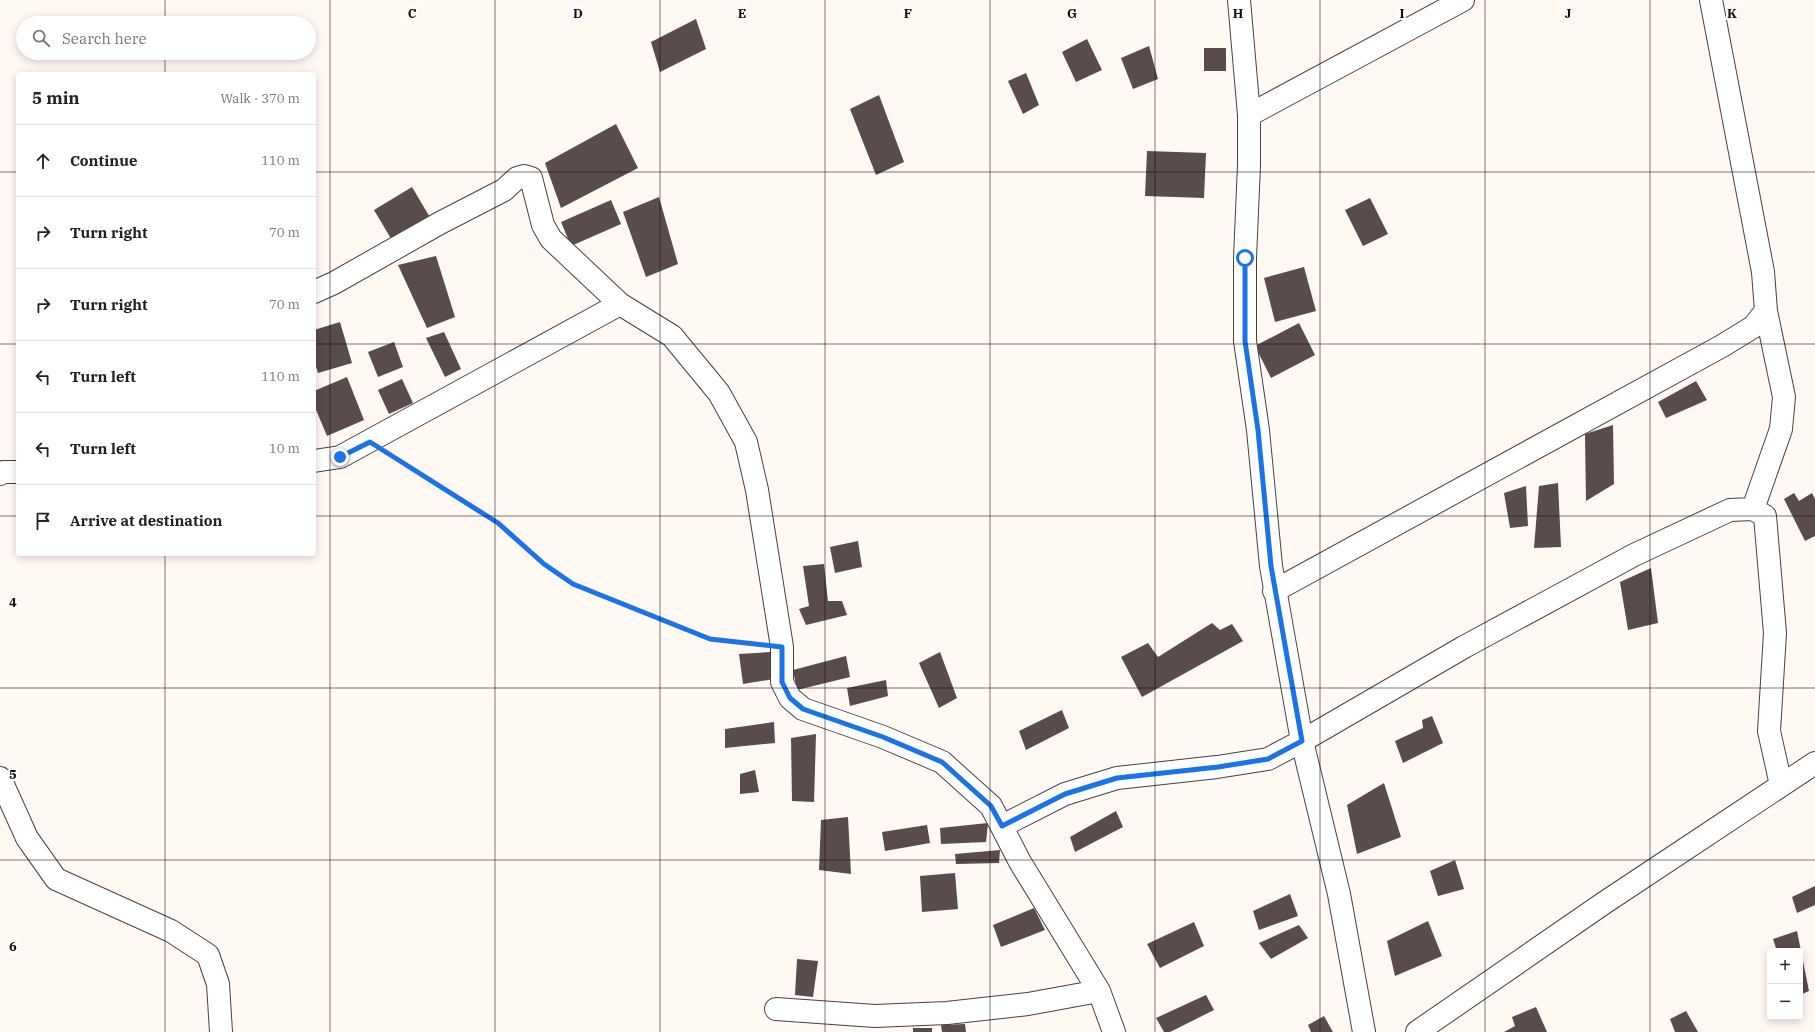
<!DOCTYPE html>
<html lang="en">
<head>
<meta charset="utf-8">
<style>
	body { margin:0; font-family:"IBM Plex Serif",serif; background:#f2f2f2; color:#222 }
	.controls { position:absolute; right:12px; bottom:12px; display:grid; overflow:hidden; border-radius:4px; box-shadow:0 2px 10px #0003 }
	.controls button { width:36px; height:36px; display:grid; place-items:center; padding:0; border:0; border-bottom:1px solid #e0e0e0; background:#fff; color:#222; font:20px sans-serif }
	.stop { position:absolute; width:12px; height:12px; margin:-9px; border:3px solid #1a73e8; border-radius:50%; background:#fff }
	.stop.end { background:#1a73e8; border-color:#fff; box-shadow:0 1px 4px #0008 }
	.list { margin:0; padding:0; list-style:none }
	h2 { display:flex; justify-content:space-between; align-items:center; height:52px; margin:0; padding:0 16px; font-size:17px }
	h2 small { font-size:13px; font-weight:400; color:#767676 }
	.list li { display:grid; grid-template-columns:26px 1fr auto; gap:12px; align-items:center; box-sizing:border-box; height:72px; padding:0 16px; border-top:1px solid #e0e0e0 }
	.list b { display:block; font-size:15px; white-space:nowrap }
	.list em { font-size:13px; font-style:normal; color:#767676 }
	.icon { flex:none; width:22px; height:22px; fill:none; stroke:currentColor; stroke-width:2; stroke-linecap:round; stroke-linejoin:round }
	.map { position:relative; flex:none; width:1815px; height:1032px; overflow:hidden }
	.search { position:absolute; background:#fff; box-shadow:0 2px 10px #0003; left:16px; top:16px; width:300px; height:44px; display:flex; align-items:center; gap:10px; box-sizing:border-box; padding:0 14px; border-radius:22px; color:#767676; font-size:15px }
	.panel { position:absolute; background:#fff; box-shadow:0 2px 10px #0003; left:16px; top:72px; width:300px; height:484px; border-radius:4px }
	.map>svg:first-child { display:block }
	.building { fill:#5a4b4c }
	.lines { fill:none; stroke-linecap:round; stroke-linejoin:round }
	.minor-casing { stroke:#434343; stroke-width:24 }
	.path { stroke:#323232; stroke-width:2.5; stroke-dasharray:4 2; stroke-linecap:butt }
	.minor { stroke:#fff; stroke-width:22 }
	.route { stroke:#1a73e8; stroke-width:5 }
	.grid { fill:none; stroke:#101010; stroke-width:1; stroke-opacity:0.55 }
	.grid-label { font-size:13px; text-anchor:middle; font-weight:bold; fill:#101010; stroke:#fff; stroke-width:4; stroke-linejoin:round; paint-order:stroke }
</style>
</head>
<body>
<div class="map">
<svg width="1815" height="1032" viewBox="0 0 1815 1032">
	<rect width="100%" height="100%" fill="#fff8f3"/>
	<!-- building -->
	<path class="building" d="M 696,19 L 706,49 L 660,72 L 651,42 Z
		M 1087,39 L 1102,70 L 1076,82 L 1062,52 Z
		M 1149,46 L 1158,79 L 1133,89 L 1121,58 Z
		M 1204,48 L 1226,48 L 1226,71 L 1204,71 Z
		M 1026,73 L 1039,105 L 1023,114 L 1008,81 Z
		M 879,95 L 904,162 L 876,175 L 850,109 Z
		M 616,124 L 638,168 L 561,208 L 545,163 Z
		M 1147,151 L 1206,153 L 1204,198 L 1145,196 Z
		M 412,187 L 431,219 L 393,242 L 374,210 Z
		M 659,197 L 678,264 L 646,277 L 623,212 Z
		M 1370,198 L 1388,234 L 1363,246 L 1345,210 Z
		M 611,200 L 621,224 L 571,246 L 561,222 Z
		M 436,256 L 455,317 L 427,328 L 398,265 Z
		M 1304,267 L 1316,311 L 1275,322 L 1264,278 Z
		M 340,322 L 352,363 L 318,373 L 314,360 L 314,330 Z
		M 1299,323 L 1315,355 L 1271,378 L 1255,346 Z
		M 444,332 L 461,369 L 445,377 L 426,338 Z
		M 394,342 L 403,367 L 378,377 L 368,352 Z
		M 347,377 L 364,420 L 327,436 L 314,405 L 314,391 Z
		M 402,379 L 413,403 L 389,414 L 378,390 Z
		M 1696,381 L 1707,400 L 1666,418 L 1658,402 Z
		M 1613,425 L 1614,484 L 1586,501 L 1585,434 Z
		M 1558,483 L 1561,547 L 1534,548 L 1539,486 Z
		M 1526,486 L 1528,526 L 1510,528 L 1504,493 Z
		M 1794,493 L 1799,501 L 1812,493 L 1815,499 L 1815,536 L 1805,541 L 1784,499 Z
		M 858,541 L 862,567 L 835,573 L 830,547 Z
		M 824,564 L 828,601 L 842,601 L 847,615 L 806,625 L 799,609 L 809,606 L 803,566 Z
		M 1651,568 L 1658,623 L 1628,630 L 1620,582 Z
		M 1212,623 L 1220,630 L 1232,624 L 1243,641 L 1142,697 L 1121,657 L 1148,643 L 1158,657 Z
		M 770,652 L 774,679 L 743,684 L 739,654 Z
		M 940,652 L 957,698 L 939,708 L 919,663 Z
		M 846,656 L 850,677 L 797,690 L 793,670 Z
		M 886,680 L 888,696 L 850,706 L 847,688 Z
		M 1062,710 L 1069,728 L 1026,750 L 1019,731 Z
		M 1432,716 L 1443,743 L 1403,763 L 1395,741 L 1423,728 L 1422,720 Z
		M 774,722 L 775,743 L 725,748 L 725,729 Z
		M 816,734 L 814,802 L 792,801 L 791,738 Z
		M 755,770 L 759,792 L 740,794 L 740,774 Z
		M 1384,783 L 1401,837 L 1357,854 L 1347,805 Z
		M 1116,811 L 1123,827 L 1075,852 L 1070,837 Z
		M 848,817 L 851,874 L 819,870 L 821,820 Z
		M 988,823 L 986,842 L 941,844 L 940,828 Z
		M 927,825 L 930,843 L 885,851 L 882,832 Z
		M 1000,850 L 999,863 L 956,864 L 955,854 Z
		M 1455,860 L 1464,889 L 1438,896 L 1430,871 Z
		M 955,873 L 958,909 L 922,912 L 920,876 Z
		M 1815,886 L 1815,905 L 1797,913 L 1792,897 Z
		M 1290,894 L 1298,916 L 1259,930 L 1253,911 Z
		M 1034,908 L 1045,930 L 1001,947 L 993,925 Z
		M 1428,921 L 1442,956 L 1395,976 L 1387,941 Z
		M 1194,922 L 1204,946 L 1160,968 L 1147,944 Z
		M 1299,925 L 1308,938 L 1271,959 L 1259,943 Z
		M 1797,931 L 1809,991 L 1800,995 L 1800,951 L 1777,951 L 1773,939 Z
		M 797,959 L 818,961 L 813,997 L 795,995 Z
		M 1206,995 L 1214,1010 L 1170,1032 L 1164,1032 L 1156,1018 Z
		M 1536,1007 L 1547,1032 L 1504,1032 L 1515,1026 L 1512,1017 Z
		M 1686,1011 L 1698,1032 L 1675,1032 L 1670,1019 Z
		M 1324,1016 L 1333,1032 L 1311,1032 L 1308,1025 Z
		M 965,1024 L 966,1032 L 942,1032 L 941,1025 Z
		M 913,1028 L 932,1028 L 932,1032 L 913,1032 Z"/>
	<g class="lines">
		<defs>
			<path id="minor" d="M 1239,0 L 1249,115 L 1249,165 L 1245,258 L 1245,341 L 1258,430 L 1271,566 L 1302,741 L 1339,894 L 1364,1032
				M 1249,115 L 1463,0
				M 314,292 L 334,283 L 440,223 L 504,190 L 517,178 L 524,176 L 531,178 L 543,225 L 551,239 L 620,304
				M 314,461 L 340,457 L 620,304 L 672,336 L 719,393 L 746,442 L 757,490 L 782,647 L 782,682 L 790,698 L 803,709 L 883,737 L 942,762 L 991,806 L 1020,862 L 1099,991 L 1114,1032
				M 0,474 L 3,472 L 18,472
				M 1753,509 L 1781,429 L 1784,397 L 1766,311
				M 1274,591 L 1722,346 L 1753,327 L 1766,311 L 1763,272 L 1711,0
				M 0,778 L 27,838 L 56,879 L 171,931 L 208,955 L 218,984 L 221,1032
				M 1002,826 L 1065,794 L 1117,778 L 1217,767 L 1268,759 L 1302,741 L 1464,647 L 1634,555 L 1730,510 L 1753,509 L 1765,516 L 1775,633 L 1769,731 L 1781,785
				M 776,1009 L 875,1016 L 947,1013 L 1028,1004 L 1099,991
				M 1417,1032 L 1604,903 L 1815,763"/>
		</defs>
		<!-- minor casing -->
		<use href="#minor" class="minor-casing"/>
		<!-- path -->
		<path class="path" d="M 394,457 L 498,523 L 544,564 L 573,584 L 710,639 L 755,644"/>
		<!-- minor -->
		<use href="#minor" class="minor"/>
	</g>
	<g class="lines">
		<!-- route -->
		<path class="route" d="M 340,457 L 370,442 L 498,523 L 544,564 L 573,584 L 710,639 L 782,647 L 782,682 L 790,698 L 803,709 L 883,737 L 942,762 L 991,806 L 1002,826 L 1065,794 L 1117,778 L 1218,767 L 1268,759 L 1302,741 L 1271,566 L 1258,430 L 1245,341 L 1245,258"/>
	</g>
	<!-- grid -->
	<path class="grid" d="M 165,0 L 165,23M 330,0 L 330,1032M 495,0 L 495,1032M 660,0 L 660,1032M 825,0 L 825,1032M 990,0 L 990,1032M 1155,0 L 1155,1032M 1320,0 L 1320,1032M 1485,0 L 1485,1032M 1650,0 L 1650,1032M 165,53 L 165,74M 0,172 L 18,172M 314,172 L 1815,172M 0,344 L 18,344M 314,344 L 1815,344M 0,516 L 18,516M 314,516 L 1815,516M 165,554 L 165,1032M 0,688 L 1815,688M 0,860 L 1815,860"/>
	<g class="grid-label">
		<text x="412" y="18">C</text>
		<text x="578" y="18">D</text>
		<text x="742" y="18">E</text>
		<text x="908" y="18">F</text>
		<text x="1072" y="18">G</text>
		<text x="1238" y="18">H</text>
		<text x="1402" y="18">I</text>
		<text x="1568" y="18">J</text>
		<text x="1732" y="18">K</text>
		<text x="13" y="607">4</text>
		<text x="13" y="779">5</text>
		<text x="13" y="951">6</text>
	</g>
</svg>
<div class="controls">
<button>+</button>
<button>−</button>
</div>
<div class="stop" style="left:1245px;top:258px"></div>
<div class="stop end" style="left:340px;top:457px"></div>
<div class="search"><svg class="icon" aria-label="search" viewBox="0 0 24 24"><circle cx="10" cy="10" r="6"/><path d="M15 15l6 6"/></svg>Search here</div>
<section class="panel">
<h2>5 min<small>Walk · 370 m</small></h2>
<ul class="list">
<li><svg class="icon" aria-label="ahead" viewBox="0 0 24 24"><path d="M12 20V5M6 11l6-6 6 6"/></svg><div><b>Continue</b></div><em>110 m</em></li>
<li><svg class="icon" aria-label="right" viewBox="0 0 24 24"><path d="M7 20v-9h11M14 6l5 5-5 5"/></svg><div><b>Turn right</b></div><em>70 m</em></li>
<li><svg class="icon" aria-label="right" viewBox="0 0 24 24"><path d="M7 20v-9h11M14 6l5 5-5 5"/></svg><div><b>Turn right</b></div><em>70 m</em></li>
<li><svg class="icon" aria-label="left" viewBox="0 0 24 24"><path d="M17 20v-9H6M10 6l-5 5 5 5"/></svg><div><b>Turn left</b></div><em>110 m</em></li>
<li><svg class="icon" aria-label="left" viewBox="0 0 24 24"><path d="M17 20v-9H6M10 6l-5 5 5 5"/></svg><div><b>Turn left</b></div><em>10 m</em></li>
<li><svg class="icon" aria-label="arrive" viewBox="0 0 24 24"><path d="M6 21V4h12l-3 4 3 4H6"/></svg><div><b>Arrive at destination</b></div></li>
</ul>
</section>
</div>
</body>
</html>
